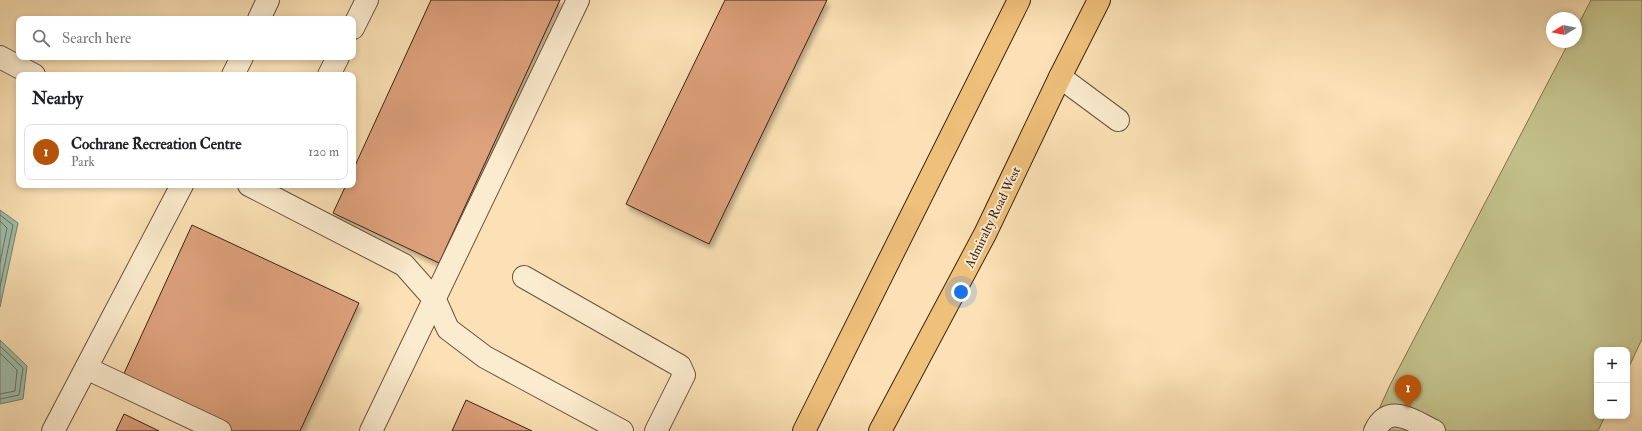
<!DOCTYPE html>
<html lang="en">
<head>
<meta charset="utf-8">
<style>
	body { margin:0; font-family:"IM FELL Double Pica",serif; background:#f2f2f2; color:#202124 }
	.controls { position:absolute; right:12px; bottom:12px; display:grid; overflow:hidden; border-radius:8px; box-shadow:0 2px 6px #0003 }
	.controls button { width:36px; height:36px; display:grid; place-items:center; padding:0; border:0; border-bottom:1px solid #e0e0e0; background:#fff; color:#202124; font:20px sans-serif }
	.compass { position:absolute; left:1546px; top:12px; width:36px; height:36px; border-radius:50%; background:#fff; box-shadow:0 2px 6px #0003; rotate:260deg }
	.you { position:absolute; left:961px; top:292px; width:14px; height:14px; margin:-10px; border:3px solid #fff; border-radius:50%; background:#1a73e8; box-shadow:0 0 0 6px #1a73e833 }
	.badge { display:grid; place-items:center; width:26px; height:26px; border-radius:50%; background:#b45309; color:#fff; font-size:13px; font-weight:700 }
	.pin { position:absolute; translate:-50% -33px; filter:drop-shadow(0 1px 2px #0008) }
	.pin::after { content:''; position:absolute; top:21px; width:14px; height:12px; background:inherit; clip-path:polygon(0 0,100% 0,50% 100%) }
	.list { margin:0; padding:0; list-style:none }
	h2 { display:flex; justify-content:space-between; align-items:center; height:52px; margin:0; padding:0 16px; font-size:17px }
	h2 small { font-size:13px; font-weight:400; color:#757577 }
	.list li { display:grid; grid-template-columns:26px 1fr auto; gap:12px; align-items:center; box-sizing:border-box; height:56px; margin:0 8px 8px; padding:0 8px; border:1px solid #e0e0e0; border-radius:8px }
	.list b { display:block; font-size:15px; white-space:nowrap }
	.list p { margin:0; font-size:13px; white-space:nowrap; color:#757577 }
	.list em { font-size:13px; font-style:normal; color:#757577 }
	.icon { flex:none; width:22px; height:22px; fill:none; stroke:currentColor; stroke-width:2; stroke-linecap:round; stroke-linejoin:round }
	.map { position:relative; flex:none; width:1642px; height:431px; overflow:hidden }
	.search { position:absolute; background:#fff; box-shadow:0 2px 6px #0003; left:16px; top:16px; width:340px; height:44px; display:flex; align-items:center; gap:10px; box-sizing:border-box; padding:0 14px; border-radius:8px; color:#757577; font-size:15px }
	.panel { position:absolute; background:#fff; box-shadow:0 2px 6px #0003; left:16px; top:72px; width:340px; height:116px; border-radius:8px }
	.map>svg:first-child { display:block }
	.green { fill:#c3c18a; stroke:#7f7250 }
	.water { fill:#9fbeab; stroke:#778070 }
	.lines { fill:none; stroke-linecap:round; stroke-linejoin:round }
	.shore { stroke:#6d7061; stroke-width:1 }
	.building { fill:#dda17b; stroke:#3b2317; filter:url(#shadow) }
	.minor-casing { stroke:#6b523e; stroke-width:24 }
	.major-casing { stroke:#3b2317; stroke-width:24 }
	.minor { stroke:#fceccf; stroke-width:22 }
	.major { stroke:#eec07a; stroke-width:22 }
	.labels { text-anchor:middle; stroke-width:4; stroke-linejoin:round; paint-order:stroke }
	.street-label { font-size:13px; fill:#3b2317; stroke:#fceccf }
</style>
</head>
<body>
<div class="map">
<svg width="1642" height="431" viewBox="0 0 1642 431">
	<defs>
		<filter id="shadow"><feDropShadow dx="2.5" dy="4.5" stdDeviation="2" flood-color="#0004"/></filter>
	</defs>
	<rect width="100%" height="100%" fill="#fbe1b5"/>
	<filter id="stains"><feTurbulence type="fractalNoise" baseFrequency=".005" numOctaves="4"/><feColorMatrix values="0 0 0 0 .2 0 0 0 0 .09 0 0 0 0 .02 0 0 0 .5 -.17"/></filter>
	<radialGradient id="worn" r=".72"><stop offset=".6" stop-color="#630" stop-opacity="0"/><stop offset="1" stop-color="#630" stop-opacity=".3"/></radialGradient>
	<!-- green -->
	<path class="green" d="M 1591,0 L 1642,0 L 1642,339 L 1627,371 L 1627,350 L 1597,350 L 1597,416 L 1605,416 L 1598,431 L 1369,431 L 1390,385 L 1569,42 L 1576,42 L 1576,29 Z"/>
	<!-- water -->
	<path class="water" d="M 0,210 L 18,223 L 0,307 Z
		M 0,340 L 27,366 L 23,399 L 0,404 Z"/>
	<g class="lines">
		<!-- shore -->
		<path class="shore" d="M 0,215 L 13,225 L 0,287
			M 0,221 L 7,228 L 0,263
			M 0,346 L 23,368 L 19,395 L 0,399
			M 0,353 L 17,370 L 15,391 L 0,394"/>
	</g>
	<!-- building -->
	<path class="building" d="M 431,0 L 560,0 L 439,263 L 333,213 L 346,185 L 353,185 L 353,170 Z
		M 725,0 L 827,0 L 709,244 L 626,204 Z
		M 192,225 L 359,303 L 300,431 L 230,431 L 121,380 Z
		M 466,400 L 532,431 L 452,431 Z
		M 124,414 L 159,431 L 116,431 Z"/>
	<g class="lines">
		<defs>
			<path id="minor" d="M 259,19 L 268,0
				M 353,28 L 367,0
				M 0,57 L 34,75
				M 233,75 L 242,57
				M 329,75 L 338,57
				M 1060,77 L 1118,120
				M 249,185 L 404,265 L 435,300 L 448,329 L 485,357 L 622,431
				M 524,277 L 680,366 L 684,375 L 656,431
				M 86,368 L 220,431
				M 53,431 L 182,185
				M 371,431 L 578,0
				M 1375,431 C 1389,402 1413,421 1434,431"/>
			<path id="major" d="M 804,431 L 1019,0
				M 880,431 L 985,234 L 1060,77 L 1099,0"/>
		</defs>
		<!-- minor casing -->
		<use href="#minor" class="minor-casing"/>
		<!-- major casing -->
		<use href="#major" class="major-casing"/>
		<!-- minor -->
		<use href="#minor" class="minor"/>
		<!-- major -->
		<use href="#major" class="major"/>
	</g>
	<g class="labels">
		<!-- street labels -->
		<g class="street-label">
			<text transform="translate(992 217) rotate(-64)" y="5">Admiralty Road West</text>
		</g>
	</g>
	<rect width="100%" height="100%" filter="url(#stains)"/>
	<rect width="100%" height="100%" fill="url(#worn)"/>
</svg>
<div class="controls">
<button>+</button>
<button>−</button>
</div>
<svg class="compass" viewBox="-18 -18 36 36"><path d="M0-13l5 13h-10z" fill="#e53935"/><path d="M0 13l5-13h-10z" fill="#757577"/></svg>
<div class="you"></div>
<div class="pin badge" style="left:1408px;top:408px">1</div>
<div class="search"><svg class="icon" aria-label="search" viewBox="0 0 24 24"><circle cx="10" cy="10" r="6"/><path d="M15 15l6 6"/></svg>Search here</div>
<section class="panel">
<h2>Nearby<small></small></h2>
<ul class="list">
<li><span class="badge">1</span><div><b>Cochrane Recreation Centre</b><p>Park</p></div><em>120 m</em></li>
</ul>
</section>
</div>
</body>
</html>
